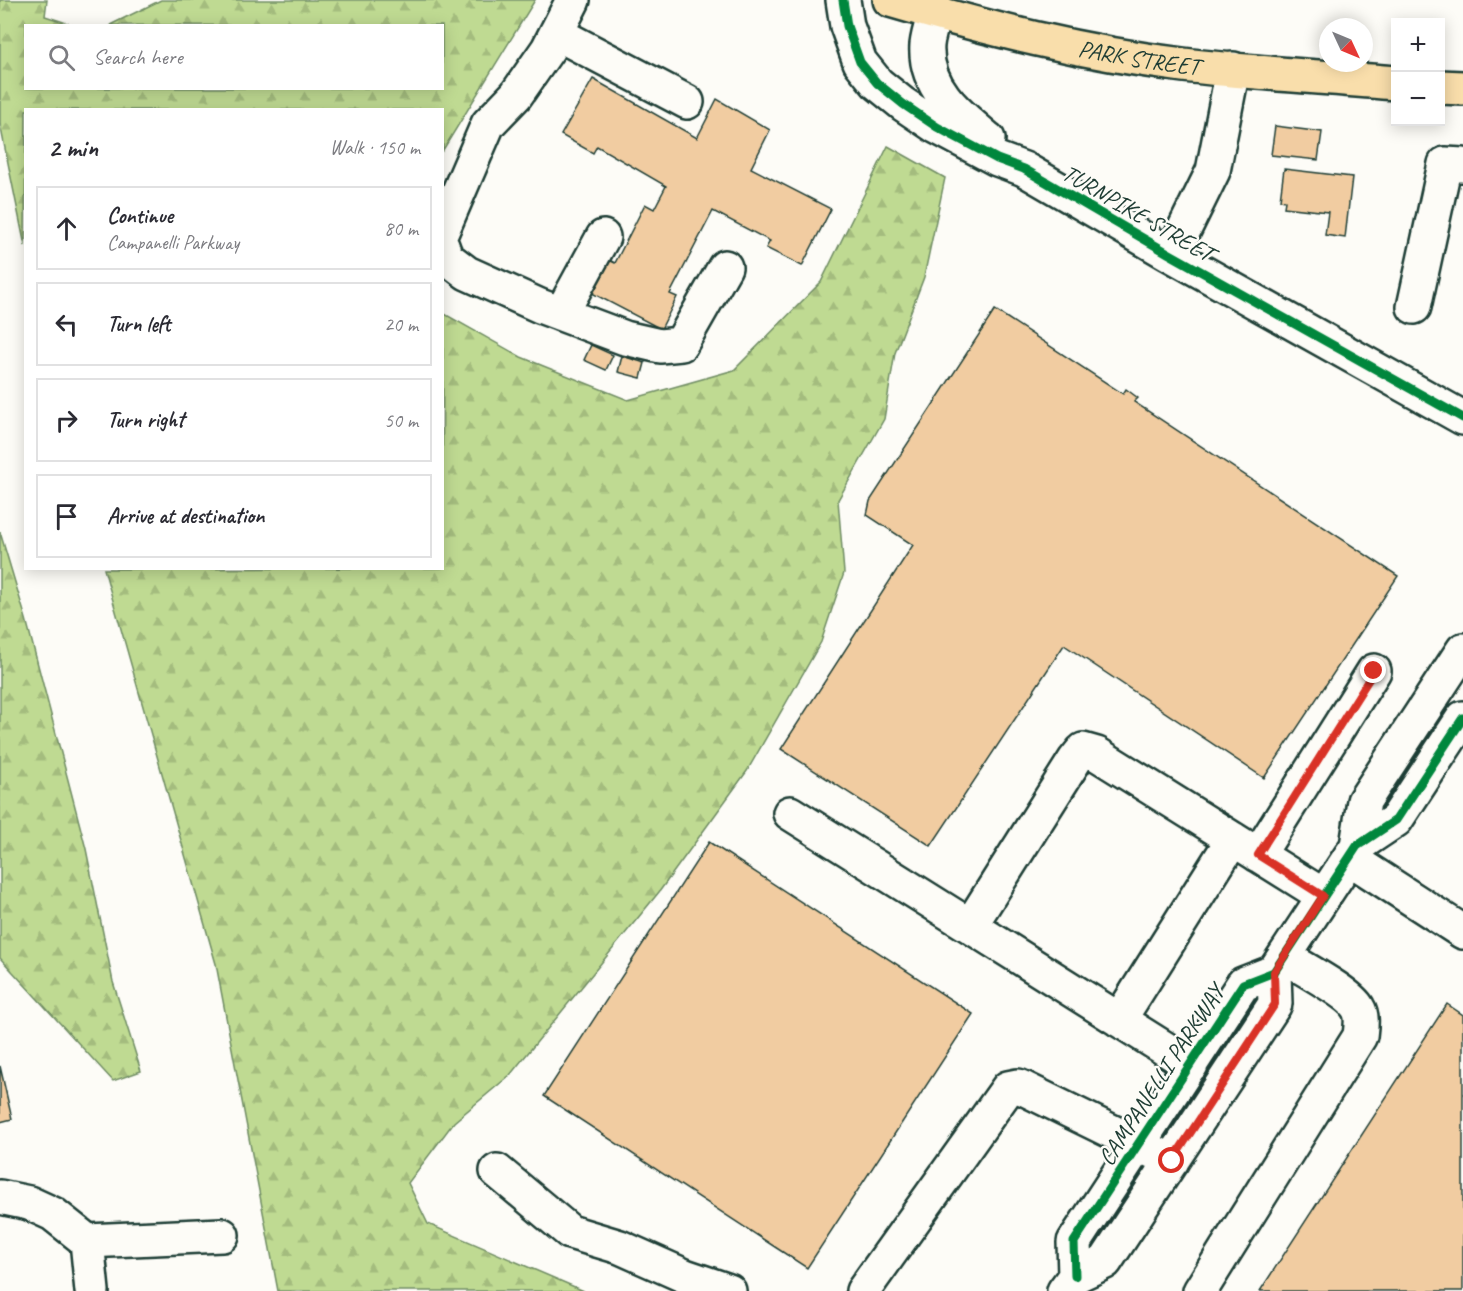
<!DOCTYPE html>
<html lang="en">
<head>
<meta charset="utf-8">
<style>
	body { margin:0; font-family:Caveat,sans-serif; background:#f2f2f3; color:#2b2b33 }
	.controls { position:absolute; right:18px; top:18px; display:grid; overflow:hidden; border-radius:0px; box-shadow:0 3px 15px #0003 }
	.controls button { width:54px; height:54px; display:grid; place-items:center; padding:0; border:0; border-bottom:2px solid #e1e1e2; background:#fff; color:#2b2b33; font:30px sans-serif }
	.compass { position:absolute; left:1319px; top:18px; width:54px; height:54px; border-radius:50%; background:#fff; box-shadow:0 3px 15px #0003; rotate:134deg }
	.stop { position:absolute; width:18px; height:18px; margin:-14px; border:4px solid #d93025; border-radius:50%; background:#fff }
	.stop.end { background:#d93025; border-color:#fff; box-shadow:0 2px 6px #0008 }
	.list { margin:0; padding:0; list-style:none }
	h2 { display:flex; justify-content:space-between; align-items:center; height:78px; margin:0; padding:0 24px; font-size:26px }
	h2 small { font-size:20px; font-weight:400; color:#7c7c81 }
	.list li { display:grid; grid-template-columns:39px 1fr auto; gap:18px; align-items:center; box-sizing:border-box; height:84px; margin:0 12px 12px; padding:0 12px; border:2px solid #e1e1e2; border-radius:0px }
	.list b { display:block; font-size:22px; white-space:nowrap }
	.list p { margin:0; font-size:20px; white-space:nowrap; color:#7c7c81 }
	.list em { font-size:20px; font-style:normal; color:#7c7c81 }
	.icon { flex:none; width:33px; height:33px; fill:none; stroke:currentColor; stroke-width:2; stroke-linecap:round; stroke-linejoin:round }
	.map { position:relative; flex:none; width:1463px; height:1291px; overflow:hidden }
	.search { position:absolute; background:#fff; box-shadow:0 3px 15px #0003; left:24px; top:24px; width:420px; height:66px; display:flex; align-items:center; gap:15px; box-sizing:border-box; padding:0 21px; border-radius:0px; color:#7c7c81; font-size:22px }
	.panel { position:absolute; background:#fff; box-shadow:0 3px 15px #0003; left:24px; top:108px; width:420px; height:462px; border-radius:0px }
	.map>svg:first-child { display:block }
	.forest { fill:url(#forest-firs); stroke:#6f8c63; stroke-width:1.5 }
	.building { fill:#f1cca1; stroke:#1f3d34; stroke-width:1.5 }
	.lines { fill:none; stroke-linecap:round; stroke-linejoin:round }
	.minor-casing { stroke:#1f3d34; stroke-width:38 }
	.major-casing { stroke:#1f3d34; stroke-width:38 }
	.minor { stroke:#fdfcf7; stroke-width:33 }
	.major { stroke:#f9deab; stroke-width:33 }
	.cycleway-casing { stroke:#fdfcf7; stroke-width:13 }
	.cycleway { stroke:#00873e; stroke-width:9 }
	.route { stroke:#d93025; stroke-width:8 }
	.labels { text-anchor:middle; stroke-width:5; stroke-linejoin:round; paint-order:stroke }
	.street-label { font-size:24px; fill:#1f3d34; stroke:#fdfcf7 }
</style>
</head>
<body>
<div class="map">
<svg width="1463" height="1291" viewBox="0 0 1463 1291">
	<defs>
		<pattern id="forest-firs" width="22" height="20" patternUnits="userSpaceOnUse" patternTransform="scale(1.5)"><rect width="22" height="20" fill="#bfda92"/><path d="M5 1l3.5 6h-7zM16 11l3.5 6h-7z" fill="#a4bc7e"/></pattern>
	</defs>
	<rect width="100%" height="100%" fill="#fdfcf7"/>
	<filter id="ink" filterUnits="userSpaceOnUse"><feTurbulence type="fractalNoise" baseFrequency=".0167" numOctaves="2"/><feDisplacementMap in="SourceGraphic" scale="12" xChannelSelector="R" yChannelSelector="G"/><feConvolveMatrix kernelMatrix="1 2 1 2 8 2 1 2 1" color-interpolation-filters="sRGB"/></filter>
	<g filter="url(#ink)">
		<!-- forest -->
		<path class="forest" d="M 0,0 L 47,0 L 45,16 L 73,25 L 26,26 L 26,88 L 442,88 L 442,26 L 110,25 L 161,0 L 535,0 L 443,150 L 442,110 L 26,110 L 25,246 L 0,124 Z
			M 888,146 L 945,178 L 924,277 L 895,353 L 884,419 L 838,500 L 844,573 L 821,642 L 747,771 L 659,892 L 510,1075 L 454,1122 L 408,1183 L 428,1224 L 584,1291 L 278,1291 L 216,964 L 104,569 L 442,568 L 443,313 L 521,357 L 628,400 L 734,370 L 821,282 Z
			M 0,532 L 26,619 L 86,849 L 113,982 L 141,1071 L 113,1081 L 0,958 Z"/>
		<!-- building -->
		<path class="building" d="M 593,79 L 697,138 L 717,99 L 770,130 L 751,168 L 831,209 L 802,266 L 766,248 L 770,241 L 713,211 L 670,294 L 677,297 L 661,329 L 590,292 L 607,259 L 615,263 L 645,204 L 654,209 L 666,186 L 597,146 L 593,153 L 561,135 Z
			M 1275,126 L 1322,132 L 1318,160 L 1271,155 Z
			M 1284,169 L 1352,177 L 1345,238 L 1325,235 L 1328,212 L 1284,207 L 1285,201 L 1280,200 Z
			M 995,310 L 1123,394 L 1126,389 L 1138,398 L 1134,402 L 1398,576 L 1264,778 L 1064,645 L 931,846 L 781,749 L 913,545 L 867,515 L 870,501 Z
			M 591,345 L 613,355 L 606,370 L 584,360 Z
			M 622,356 L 645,363 L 641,378 L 618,372 Z
			M 709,842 L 973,1014 L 807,1268 L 544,1096 Z
			M 1447,1004 L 1463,1015 L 1463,1291 L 1260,1291 Z
			M 0,1066 L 12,1119 L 0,1122 Z"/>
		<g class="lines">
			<defs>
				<path id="minor" d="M 843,0 L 847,26 L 860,62 L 877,83 L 903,104 L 937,127 L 997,159 L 1024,169 L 1168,253 L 1463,418
					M 935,13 C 932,23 928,35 927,45 C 924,88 959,115 988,139
					M 556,33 L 687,102
					M 442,231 L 488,124 L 516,95 L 548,49 L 573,0
					M 442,246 L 446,257 L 467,273 L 540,306 L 625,338 L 660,346 L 681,344 L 725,267
					M 1168,253 L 1181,236 L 1213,171 L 1233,69
					M 1414,307 L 1445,164 L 1463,165
					M 561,314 L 603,237
					M 790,813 L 970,926
					M 1357,846 L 1364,801 L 1463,650
					M 1258,855 L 1374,671
					M 1349,858 L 1463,932
					M 1119,1020 L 1233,839
					M 1191,1065 L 970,926 L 1075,760 L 1083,750 L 1097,754 L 1324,896
					M 497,1171 L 570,1232 L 620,1247 L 685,1276 L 729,1291
					M 0,1197 L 29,1203 L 53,1214 L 87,1241 L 222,1235
					M 87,1241 L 92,1291
					M 1075,1276 L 1074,1242 L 1243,984 L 1274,972 L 1357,846 L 1396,820 L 1463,718
					M 863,1291 L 1008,1088 L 1018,1086 L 1025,1089 L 1172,1161
					M 1064,1291 L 1075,1276 L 1105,1262 L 1275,1004 L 1274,972
					M 1200,1291 L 1360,1036 C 1361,1027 1363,1016 1358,1008 C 1350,993 1302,968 1285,957"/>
				<g id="major">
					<path id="s1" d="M 890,0 C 986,28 1083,53 1183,65 C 1253,73 1325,77 1396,83"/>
					<path d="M 1440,87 L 1463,88"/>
				</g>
			</defs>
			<!-- minor casing -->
			<use href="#minor" class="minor-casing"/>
			<!-- major casing -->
			<use href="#major" class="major-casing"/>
			<!-- minor -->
			<use href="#minor" class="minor"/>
			<!-- major -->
			<use href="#major" class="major"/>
			<defs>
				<path id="cycleway" d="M 843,0 L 847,26 L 860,62 L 877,83 L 903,104 L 937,127 L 997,159 L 1024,169 L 1168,253 L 1463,418
					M 1075,1276 L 1074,1242 L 1243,984 L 1274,972 L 1357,846 L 1396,820 L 1463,718"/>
			</defs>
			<!-- cycleway casing -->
			<use href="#cycleway" class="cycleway-casing"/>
			<!-- cycleway -->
			<use href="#cycleway" class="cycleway"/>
		</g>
	</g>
	<g class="lines" filter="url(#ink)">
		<!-- route -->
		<path class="route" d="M 1172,1161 L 1275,1004 L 1274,972 L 1323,896 L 1258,855 L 1374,671"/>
	</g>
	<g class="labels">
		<!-- street labels -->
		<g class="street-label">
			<text dy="8" stroke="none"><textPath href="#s1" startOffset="256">PARK STREET</textPath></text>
			<text transform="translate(1138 213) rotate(30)" y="8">TURNPIKE STREET</text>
			<text transform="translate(1161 1075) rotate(-57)" y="8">CAMPANELLI PARKWAY</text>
		</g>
	</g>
</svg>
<div class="controls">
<button>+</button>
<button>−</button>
</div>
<svg class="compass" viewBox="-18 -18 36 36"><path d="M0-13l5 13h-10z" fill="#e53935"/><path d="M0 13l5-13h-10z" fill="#7c7c81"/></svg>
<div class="stop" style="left:1172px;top:1161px"></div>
<div class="stop end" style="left:1374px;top:671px"></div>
<div class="search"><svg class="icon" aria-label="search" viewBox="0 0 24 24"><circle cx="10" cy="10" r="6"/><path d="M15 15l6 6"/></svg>Search here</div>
<section class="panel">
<h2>2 min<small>Walk · 150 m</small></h2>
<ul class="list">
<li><svg class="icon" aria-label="ahead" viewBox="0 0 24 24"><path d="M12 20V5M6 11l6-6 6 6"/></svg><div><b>Continue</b><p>Campanelli Parkway</p></div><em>80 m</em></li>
<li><svg class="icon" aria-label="left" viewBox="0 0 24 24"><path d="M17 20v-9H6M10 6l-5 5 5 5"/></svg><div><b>Turn left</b></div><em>20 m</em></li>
<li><svg class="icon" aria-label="right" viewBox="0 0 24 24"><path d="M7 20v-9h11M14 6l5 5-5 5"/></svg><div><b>Turn right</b></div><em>50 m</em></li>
<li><svg class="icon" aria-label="arrive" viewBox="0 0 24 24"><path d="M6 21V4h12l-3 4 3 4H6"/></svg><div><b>Arrive at destination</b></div></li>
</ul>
</section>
</div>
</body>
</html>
